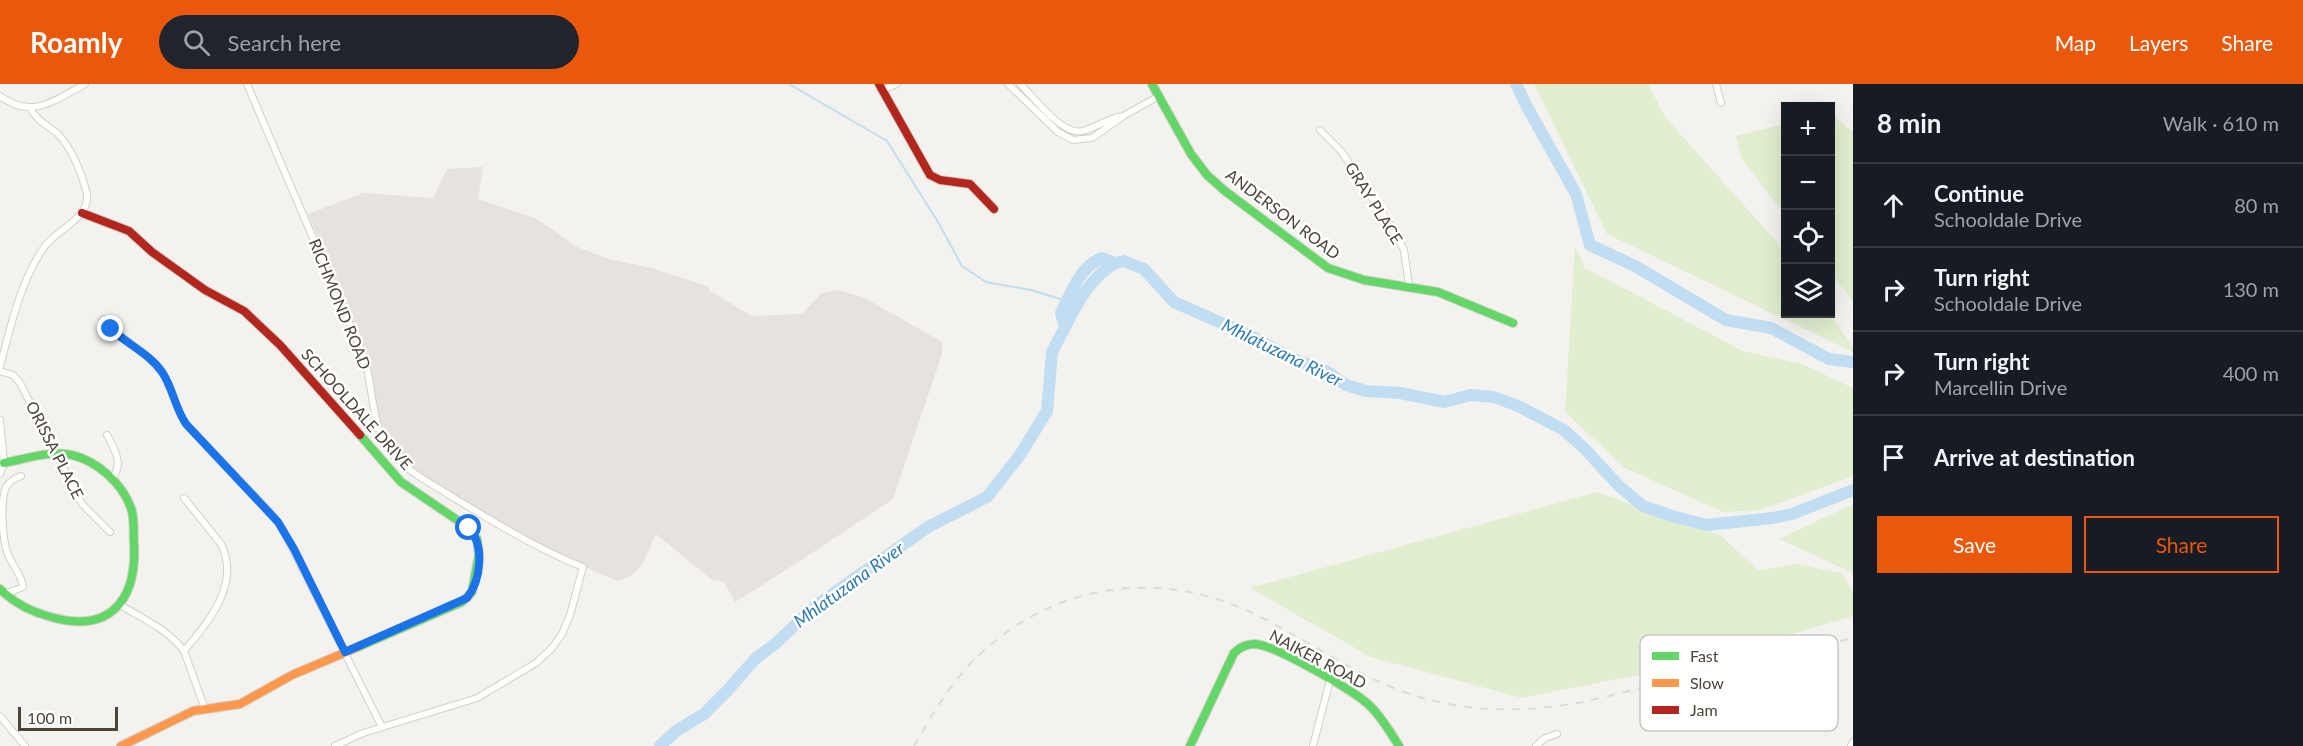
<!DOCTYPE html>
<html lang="en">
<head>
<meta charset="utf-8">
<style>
	body { margin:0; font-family:Lato,sans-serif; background:#20242c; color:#f1f3f6 }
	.controls { position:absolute; right:18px; top:18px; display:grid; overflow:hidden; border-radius:0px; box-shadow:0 6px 24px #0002 }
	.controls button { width:54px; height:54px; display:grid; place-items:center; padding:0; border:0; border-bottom:2px solid #363941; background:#171b24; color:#f1f3f6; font:30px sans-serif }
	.scale { position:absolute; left:18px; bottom:15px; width:100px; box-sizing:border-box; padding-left:6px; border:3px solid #4b4439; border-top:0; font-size:16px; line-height:21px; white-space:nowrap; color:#4b4439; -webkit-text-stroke:4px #fff; paint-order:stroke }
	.stop { position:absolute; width:18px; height:18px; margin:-14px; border:4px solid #1a73e8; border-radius:50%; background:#fff }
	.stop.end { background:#1a73e8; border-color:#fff; box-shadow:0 2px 6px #0008 }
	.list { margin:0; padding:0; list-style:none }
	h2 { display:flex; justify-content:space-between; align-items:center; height:78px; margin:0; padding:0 24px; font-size:26px }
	h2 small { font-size:20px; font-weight:400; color:#9ea1a6 }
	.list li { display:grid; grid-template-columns:39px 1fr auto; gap:18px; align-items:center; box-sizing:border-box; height:84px; padding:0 24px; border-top:2px solid #363941 }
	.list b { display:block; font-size:22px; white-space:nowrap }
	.list p { margin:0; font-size:20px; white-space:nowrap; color:#9ea1a6 }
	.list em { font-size:20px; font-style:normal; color:#9ea1a6 }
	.actions { display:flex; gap:12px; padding:18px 24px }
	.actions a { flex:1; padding:14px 0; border:2px solid #ea580c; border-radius:0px; text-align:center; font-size:21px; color:#ea580c }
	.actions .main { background:#ea580c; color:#fff }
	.icon { flex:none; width:33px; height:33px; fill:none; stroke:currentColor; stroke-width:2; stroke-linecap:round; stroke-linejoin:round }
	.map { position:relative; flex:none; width:1853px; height:662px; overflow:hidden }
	header { display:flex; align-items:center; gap:36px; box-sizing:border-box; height:84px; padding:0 30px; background:#ea580c; color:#fff }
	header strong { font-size:28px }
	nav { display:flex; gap:33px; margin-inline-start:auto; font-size:21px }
	.search { width:420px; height:54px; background:#20242c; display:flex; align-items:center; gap:15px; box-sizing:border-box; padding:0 21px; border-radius:33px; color:#9ea1a6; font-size:22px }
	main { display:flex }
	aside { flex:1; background:#171b24 }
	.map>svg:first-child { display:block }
	.industrial { fill:#e6e2de }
	.green { fill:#e1eecf }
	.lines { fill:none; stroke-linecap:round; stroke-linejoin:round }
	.stream { stroke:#c0ddf1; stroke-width:2 }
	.river { stroke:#c0ddf1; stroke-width:12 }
	.street-casing { stroke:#d2d0cb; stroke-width:8 }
	.fast-casing { stroke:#d3cfc5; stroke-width:10 }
	.slow-casing { stroke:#d3cfc5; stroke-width:10 }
	.jam-casing { stroke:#d3cfc5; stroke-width:10 }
	.street { stroke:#fdfdfc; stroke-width:6 }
	.fast { stroke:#63d668; stroke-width:8 }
	.slow { stroke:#ff974d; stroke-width:8 }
	.jam { stroke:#b3261e; stroke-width:8 }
	.rail { stroke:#dbdbda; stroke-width:2; stroke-dasharray:8 8; stroke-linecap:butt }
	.route { stroke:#1a73e8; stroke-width:8 }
	.labels { text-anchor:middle; stroke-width:5; stroke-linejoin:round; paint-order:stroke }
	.street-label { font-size:16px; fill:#4b4439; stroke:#fff }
	.water-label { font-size:18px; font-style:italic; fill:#2e7ab2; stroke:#fff }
	.key { fill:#fff; stroke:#c9c7c4; stroke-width:1.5 }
	.key-label { font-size:16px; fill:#4b4439 }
</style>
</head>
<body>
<header>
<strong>Roamly</strong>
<div class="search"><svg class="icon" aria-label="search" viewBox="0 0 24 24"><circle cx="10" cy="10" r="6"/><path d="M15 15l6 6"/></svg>Search here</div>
<nav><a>Map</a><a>Layers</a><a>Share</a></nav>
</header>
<main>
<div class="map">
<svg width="1853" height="662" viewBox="0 0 1853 662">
	<rect width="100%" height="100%" fill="#f4f2ee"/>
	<!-- industrial -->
	<path class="industrial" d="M 483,83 L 478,115 L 537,135 L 577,163 L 609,175 L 651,184 L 707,202 L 710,207 L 752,232 L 802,230 L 822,209 L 839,206 L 865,214 L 942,258 L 942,270 L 893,415 L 800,477 L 735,518 L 724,498 L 712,496 L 656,450 L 642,481 L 631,492 L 617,497 L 547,466 L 429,398 L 394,371 L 382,348 L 366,271 L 308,130 L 363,109 L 433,114 L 447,85 Z"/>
	<!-- green -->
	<path class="green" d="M 1534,0 L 1648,0 L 1665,33 L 1785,167 L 1786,230 L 1830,230 L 1853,263 L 1853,268 L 1607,150 Z
		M 1831,30 L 1853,48 L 1853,218 L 1831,189 Z
		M 1785,40 L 1786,40 L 1785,131 L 1742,75 L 1736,52 Z
		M 1575,162 L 1585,184 L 1743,267 L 1802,280 L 1853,304 L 1853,392 L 1760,426 L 1723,428 L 1625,384 L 1565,328 Z
		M 1597,408 L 1720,451 L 1759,487 L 1794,480 L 1842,489 L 1853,508 L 1853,532 L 1684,582 L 1522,614 L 1371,573 L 1250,504 Z
		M 1853,420 L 1853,489 L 1779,455 Z"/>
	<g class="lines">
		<!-- stream -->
		<path class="stream" d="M 789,0 L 887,57 L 938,138 L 962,182 L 986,198 L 1031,206 L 1067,217"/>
		<!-- river -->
		<path class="river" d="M 1516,0 L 1526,21 L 1576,110 L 1590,161 L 1635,182 L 1726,236 L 1771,244 L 1829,275 L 1853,278
			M 1065,243 C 1078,218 1090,194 1115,179
			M 660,662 L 676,647 L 704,630 L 727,607 L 755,575 L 775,560 L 814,523 L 928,443 L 987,413 L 1020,371 L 1047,327 L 1052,268 L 1065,243 L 1061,229 C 1071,209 1080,182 1102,174 L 1115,179 L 1124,177 L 1144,185 L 1174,218 L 1253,253 L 1291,274 L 1326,287 L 1346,301 L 1366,307 L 1400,309 L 1445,318 L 1470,311 L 1494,313 L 1518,322 L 1564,346 L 1584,364 L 1619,402 L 1643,422 L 1672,432 L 1707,441 L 1773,434 L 1792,430 L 1853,406"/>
		<defs>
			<path id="street" d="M 247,0 L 364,273 C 373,301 371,336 386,361 C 401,385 431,399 454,414 C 496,439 537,465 583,483 L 570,531 L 562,550 L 552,564 L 536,579 L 477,614 L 363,649 L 335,662
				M 1008,0 L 1058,48 L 1073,56 L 1092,54 L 1125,31 L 1159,12
				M 1020,0 C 1034,13 1063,53 1083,47 C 1097,43 1108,34 1123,32
				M 1716,0 L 1721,19
				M 882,6 L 897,0
				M 0,12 C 32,36 55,16 85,0
				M 1320,46 L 1341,67 L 1391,142 L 1404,166 L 1409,202
				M 103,235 C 119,255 144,265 160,285 C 172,301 174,323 186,340 L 271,429 L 282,444 L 382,643
				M 0,283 C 10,244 21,195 45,162 C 58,144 94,133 86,106 C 81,87 71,63 57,49 C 47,41 36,36 30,24
				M 0,287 L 13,291 L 20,299 L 82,420 L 110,448
				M 0,336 L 4,379 L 0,390
				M 107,351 C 115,367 124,379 112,395
				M 184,414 L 221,460 C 241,500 209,537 184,567
				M 5,510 L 23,503 C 22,492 14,483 9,473 C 2,458 0,418 6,403 C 10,397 15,394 21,392
				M 120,521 C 142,534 169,546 184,567 L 205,625
				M 0,632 L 25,662
				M 1313,662 L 1330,596
				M 1536,662 L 1545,654 L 1557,650
				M 1851,662 L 1853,658"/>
			<path id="fast" d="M 1152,0 L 1191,70 L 1207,91 L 1225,107 L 1328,184 L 1364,196 L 1438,208 L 1513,239
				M 0,505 C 14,519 32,528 51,533 C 110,550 137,516 134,460 C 133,449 135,435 131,424 C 122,399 97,377 72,371 C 50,366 25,375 4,379
				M 358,563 L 462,518 L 472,508 L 479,470 L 477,455 L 469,444 L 401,398 L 360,351
				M 1190,662 L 1234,569 C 1240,563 1246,560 1255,560 C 1275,561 1353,606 1369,621 C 1381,632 1390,648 1399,662"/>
			<path id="slow" d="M 121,662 L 193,627 L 240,620 L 292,591 L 358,563"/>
			<path id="jam" d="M 879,0 L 930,91 L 940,96 L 970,100 L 994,125
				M 82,129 L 129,147 L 152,168 L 205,206 L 244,227 L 280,261 L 360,351"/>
		</defs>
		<!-- street casing -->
		<use href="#street" class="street-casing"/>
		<!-- fast casing -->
		<use href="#fast" class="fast-casing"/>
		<!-- slow casing -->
		<use href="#slow" class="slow-casing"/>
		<!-- jam casing -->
		<use href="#jam" class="jam-casing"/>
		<!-- street -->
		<use href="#street" class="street"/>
		<!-- fast -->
		<use href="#fast" class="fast"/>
		<!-- slow -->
		<use href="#slow" class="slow"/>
		<!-- jam -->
		<use href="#jam" class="jam"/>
		<!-- rail -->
		<path class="rail" d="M 914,662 C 932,631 951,598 977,573 C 1050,502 1152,484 1246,526 C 1301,551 1350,589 1407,609 C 1465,629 1524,629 1583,618 L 1853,554"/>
	</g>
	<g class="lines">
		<!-- route -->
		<path class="route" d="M 111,245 C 127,260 150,270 162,288 C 173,304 175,324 186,340 L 278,438 L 294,465 L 345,568 L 467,514 C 481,496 485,462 469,444"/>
	</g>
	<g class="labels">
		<!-- street labels -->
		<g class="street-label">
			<text transform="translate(1374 119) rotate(58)" y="6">GRAY PLACE</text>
			<text transform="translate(1283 130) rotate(37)" y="6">ANDERSON ROAD</text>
			<text transform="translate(340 220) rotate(68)" y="6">RICHMOND ROAD</text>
			<text transform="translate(357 325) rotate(48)" y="6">SCHOOLDALE DRIVE</text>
			<text transform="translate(55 366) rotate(63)" y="6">ORISSA PLACE</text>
			<text transform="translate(1318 575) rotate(28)" y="6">NAIKER ROAD</text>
		</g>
		<!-- water labels -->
		<g class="water-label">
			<text transform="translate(1282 269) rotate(26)" y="6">Mhlatuzana River</text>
			<text transform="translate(849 501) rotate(-36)" y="6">Mhlatuzana River</text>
		</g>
	</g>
	<!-- legend -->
	<rect x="1640" y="551" width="198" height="96" rx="9" class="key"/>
	<rect x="1652" y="568" width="27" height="8" fill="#63d668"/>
	<rect x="1652" y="595" width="27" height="8" fill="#ff974d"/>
	<rect x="1652" y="622" width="27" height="8" fill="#b3261e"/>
	<g class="key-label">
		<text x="1690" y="578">Fast</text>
		<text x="1690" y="605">Slow</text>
		<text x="1690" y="632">Jam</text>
	</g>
</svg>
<div class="controls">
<button>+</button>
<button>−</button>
<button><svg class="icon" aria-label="locate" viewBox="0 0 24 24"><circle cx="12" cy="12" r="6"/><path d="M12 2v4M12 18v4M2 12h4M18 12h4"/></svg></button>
<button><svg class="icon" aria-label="layers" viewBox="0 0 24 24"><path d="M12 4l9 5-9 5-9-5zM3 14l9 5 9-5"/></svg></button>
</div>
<div class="scale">100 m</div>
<div class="stop" style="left:469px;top:444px"></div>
<div class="stop end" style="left:111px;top:245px"></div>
</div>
<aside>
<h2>8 min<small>Walk · 610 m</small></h2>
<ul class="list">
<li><svg class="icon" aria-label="ahead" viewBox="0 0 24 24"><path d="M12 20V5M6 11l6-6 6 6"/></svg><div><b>Continue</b><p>Schooldale Drive</p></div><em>80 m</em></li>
<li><svg class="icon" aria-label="right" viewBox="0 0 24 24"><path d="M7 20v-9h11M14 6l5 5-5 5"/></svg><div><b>Turn right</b><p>Schooldale Drive</p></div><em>130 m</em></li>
<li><svg class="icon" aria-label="right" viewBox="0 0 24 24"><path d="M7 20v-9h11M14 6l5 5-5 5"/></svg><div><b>Turn right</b><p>Marcellin Drive</p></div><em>400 m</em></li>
<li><svg class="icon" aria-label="arrive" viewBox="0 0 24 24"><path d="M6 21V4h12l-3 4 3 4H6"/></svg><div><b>Arrive at destination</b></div></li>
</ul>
<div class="actions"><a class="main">Save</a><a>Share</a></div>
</aside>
</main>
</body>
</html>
